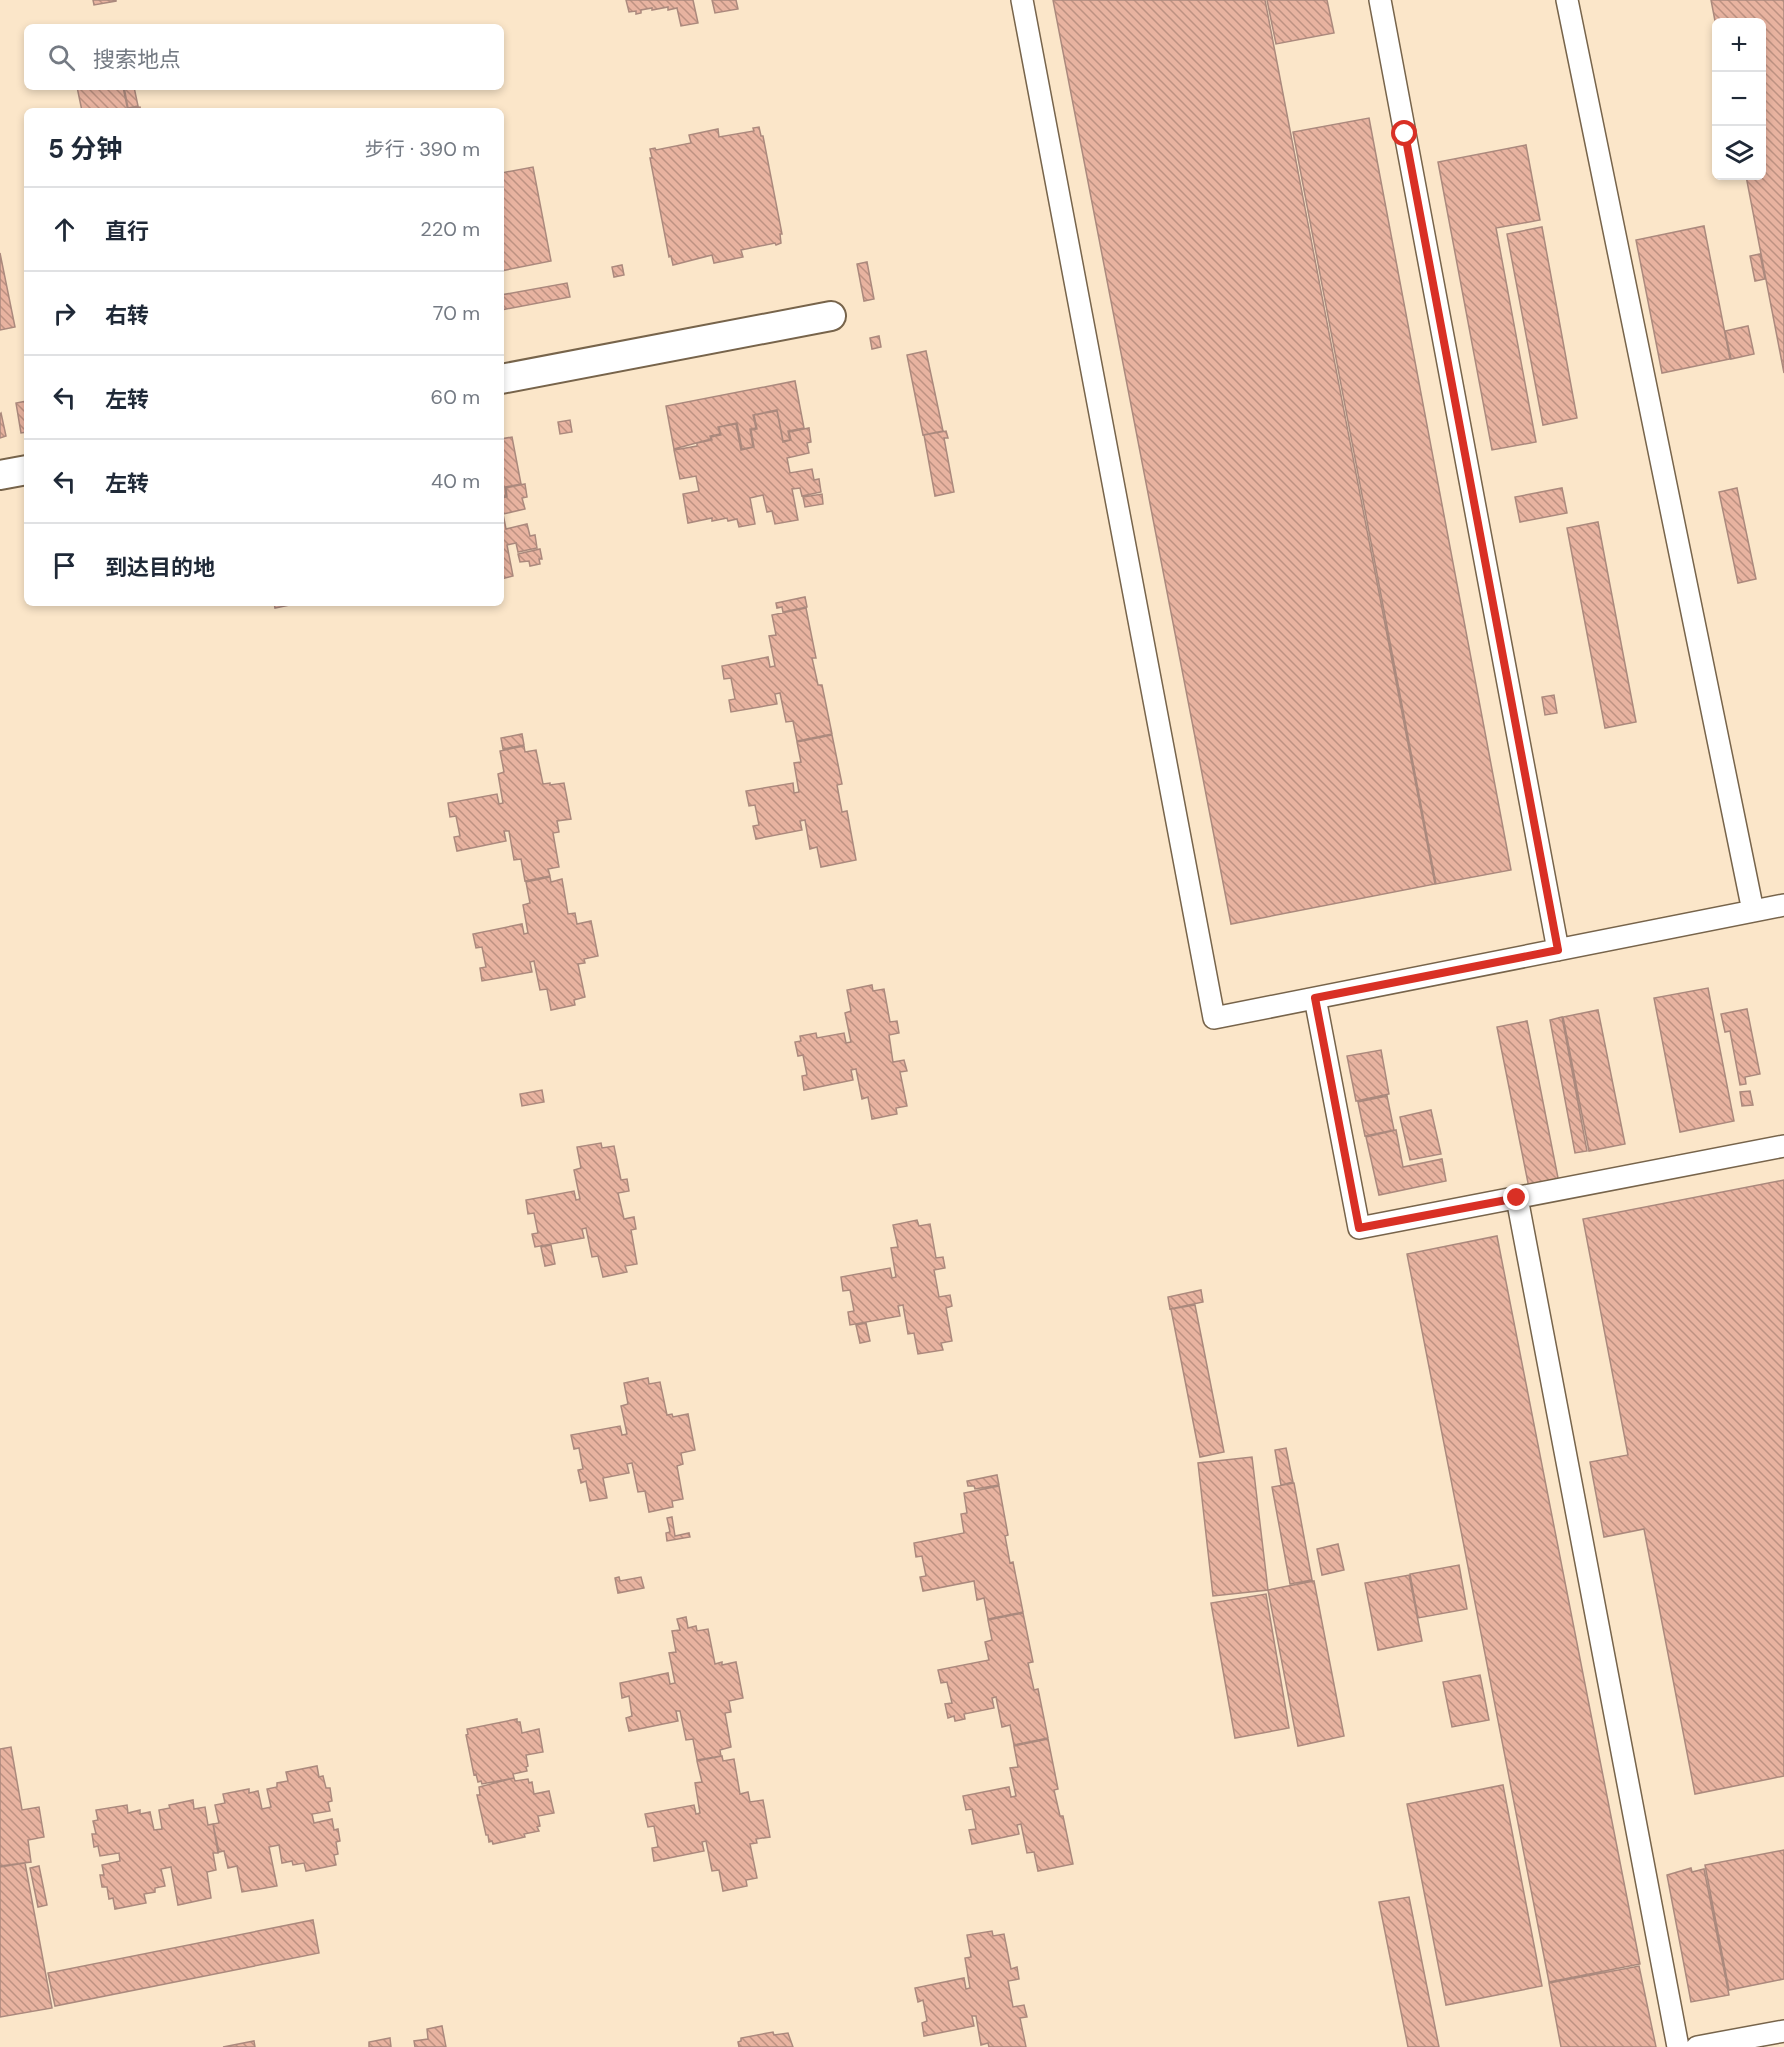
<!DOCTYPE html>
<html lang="zh">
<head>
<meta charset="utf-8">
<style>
	body { margin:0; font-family:"DM Sans","Noto Sans SC",sans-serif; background:#f2f2f3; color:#1f2937 }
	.controls { position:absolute; right:18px; top:18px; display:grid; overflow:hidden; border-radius:9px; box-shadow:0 3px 9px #0003 }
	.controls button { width:54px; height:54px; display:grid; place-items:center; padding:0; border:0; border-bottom:2px solid #e0e1e3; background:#fff; color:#1f2937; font:30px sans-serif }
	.stop { position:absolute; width:18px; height:18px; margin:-14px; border:4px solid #d93025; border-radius:50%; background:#fff }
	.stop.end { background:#d93025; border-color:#fff; box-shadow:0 2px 6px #0008 }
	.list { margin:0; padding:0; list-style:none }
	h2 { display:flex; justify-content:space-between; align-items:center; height:78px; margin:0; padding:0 24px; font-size:26px }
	h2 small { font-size:20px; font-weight:400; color:#747a83 }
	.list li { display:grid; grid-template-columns:39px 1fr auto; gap:18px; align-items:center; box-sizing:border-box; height:84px; padding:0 24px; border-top:2px solid #e0e1e3 }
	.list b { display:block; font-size:22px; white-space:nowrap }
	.list em { font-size:20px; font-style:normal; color:#747a83 }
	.icon { flex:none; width:33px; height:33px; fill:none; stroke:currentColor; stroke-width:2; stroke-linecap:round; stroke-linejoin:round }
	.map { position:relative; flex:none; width:1784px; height:2047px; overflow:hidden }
	.search { position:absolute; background:#fff; box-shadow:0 3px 9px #0003; left:24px; top:24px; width:480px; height:66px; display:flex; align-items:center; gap:15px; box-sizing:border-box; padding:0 21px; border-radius:9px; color:#747a83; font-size:22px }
	.panel { position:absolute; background:#fff; box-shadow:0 3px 9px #0003; left:24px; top:108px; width:480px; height:498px; border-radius:9px }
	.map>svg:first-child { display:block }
	.building { fill:url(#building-back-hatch); stroke:#ab897d; stroke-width:1.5 }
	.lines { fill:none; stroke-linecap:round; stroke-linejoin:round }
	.street-casing { stroke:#77644b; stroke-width:24 }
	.secondary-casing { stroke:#77644b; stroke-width:32 }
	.street { stroke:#fff; stroke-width:21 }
	.secondary { stroke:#fff; stroke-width:28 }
	.route { stroke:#d93025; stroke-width:8 }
</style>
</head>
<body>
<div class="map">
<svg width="1784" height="2047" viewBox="0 0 1784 2047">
	<defs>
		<pattern id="building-back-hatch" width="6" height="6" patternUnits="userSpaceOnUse" patternTransform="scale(1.5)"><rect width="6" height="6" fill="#e8b3a0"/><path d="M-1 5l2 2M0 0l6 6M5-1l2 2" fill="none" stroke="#bd9282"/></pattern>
	</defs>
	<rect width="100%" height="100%" fill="#fbe6c9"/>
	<!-- building -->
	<path class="building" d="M 93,0 L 116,0 L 116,1 L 94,5 Z
		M 626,0 L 693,0 L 698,23 L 681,26 L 677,8 L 668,10 L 668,7 L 652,10 L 652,8 L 641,10 L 641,13 L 636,14 L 636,11 L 629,12 Z
		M 712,0 L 736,0 L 738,9 L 715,13 Z
		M 1053,0 L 1265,0 L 1435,884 L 1231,924 Z
		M 1267,0 L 1327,0 L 1334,33 L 1276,44 Z
		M 1711,0 L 1784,0 L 1784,373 L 1746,176 L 1762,176 L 1762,22 L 1716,22 L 1716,26 Z
		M 77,87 L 123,87 L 128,111 L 82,111 Z
		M 124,87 L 134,87 L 138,106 L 128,108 Z
		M 140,107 L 141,111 L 128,111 L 128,109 Z
		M 1369,118 L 1511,870 L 1436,884 L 1293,132 Z
		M 759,127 L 761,136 L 763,136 L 782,234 L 780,234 L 781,243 L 776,245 L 775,243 L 741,250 L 743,257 L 714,263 L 712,255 L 673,265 L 671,256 L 669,257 L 650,158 L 652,158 L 650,149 L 655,148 L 656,150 L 691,143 L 689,135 L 718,129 L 719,137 L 754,131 L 753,128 Z
		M 1526,145 L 1540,220 L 1496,228 L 1536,442 L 1492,450 L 1438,162 Z
		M 533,167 L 551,261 L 501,271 L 501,173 Z
		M 1704,226 L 1730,359 L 1662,373 L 1636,240 Z
		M 1542,227 L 1577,418 L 1543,425 L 1507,234 Z
		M 0,253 L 15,327 L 0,330 Z
		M 1760,254 L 1765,279 L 1755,281 L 1750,256 Z
		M 867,262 L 874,299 L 864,301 L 857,264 Z
		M 622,265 L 624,275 L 614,277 L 612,267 Z
		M 567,283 L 570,297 L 501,310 L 501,295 Z
		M 1748,326 L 1754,354 L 1731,359 L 1725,331 Z
		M 879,336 L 881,347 L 872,349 L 870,338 Z
		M 926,351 L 943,431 L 923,435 L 907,355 Z
		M 795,381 L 804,428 L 788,431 L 790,440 L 783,441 L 777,410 L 753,415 L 756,428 L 750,429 L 753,447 L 742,449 L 737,423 L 718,427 L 720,434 L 710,436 L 711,439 L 674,449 L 666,406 Z
		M 27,401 L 27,432 L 21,433 L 16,403 Z
		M 777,411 L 783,442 L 791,440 L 789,432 L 809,428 L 811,442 L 807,443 L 809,453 L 787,458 L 790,473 L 812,469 L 814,480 L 819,479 L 821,492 L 802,496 L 800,488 L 792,489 L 798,520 L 775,524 L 772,511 L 767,512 L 763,495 L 750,498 L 755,524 L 739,527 L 737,519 L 728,521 L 727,518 L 712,521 L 712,518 L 688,523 L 683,494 L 699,491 L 696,476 L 680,479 L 674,450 L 697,446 L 697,443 L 712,440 L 711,437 L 721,435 L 719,427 L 736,424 L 741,450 L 754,447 L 751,430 L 757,429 L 754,415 Z
		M 1,413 L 6,436 L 0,438 L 0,414 Z
		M 570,420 L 572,432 L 560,434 L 558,422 Z
		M 946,431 L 948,438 L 944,438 L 954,492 L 935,496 L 924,435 Z
		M 512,437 L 521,484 L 505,487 L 506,496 L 501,497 L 501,439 Z
		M 525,484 L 527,497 L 522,498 L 525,509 L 503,514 L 506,529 L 527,524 L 530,536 L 535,535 L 537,548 L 518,552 L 516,543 L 507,545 L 513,576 L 501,579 L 501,498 L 507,497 L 506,488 Z
		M 1562,488 L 1567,513 L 1520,522 L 1515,497 Z
		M 1737,488 L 1756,579 L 1738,583 L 1719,492 Z
		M 822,494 L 823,504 L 805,507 L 803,497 Z
		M 1598,522 L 1636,722 L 1605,728 L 1567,528 Z
		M 540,549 L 542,559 L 539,559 L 540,564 L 530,566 L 529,561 L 520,562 L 518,554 Z
		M 805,597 L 807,607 L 783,612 L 782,607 L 777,608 L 776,603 Z
		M 274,603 L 299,603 L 275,608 Z
		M 806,608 L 816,658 L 812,658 L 818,685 L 822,685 L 832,734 L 797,741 L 793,721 L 786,722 L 780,693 L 775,694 L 777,704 L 731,712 L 729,700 L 735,699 L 731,678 L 724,679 L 722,666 L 768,657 L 770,667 L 775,666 L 769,636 L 776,635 L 772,615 Z
		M 1554,695 L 1557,713 L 1545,715 L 1542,697 Z
		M 522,734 L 524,745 L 503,749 L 501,738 Z
		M 832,735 L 842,784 L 837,785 L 842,812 L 847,811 L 856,860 L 821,867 L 817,847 L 810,849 L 805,820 L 800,821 L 802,830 L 756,839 L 753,826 L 759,825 L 755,805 L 749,806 L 746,791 L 793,783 L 794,793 L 799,792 L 794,763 L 801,762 L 797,742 Z
		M 524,746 L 525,752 L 536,750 L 543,784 L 550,783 L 550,785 L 564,783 L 571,819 L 557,821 L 559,832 L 553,833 L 559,867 L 548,869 L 550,876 L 525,881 L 521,859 L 514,860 L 509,831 L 504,831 L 506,841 L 457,851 L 454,837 L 460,836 L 456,816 L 450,817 L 448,803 L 497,794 L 499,804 L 503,803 L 498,774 L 504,772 L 500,751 Z
		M 550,877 L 551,882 L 562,879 L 568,914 L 575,913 L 577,924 L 591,921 L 598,956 L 584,959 L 585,963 L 578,964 L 585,997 L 574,1000 L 575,1005 L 551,1010 L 547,989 L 540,990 L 534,961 L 530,962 L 532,972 L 482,981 L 480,968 L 486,967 L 482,947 L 476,948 L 473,934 L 522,924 L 524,934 L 528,933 L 523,905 L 530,903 L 526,882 Z
		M 872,985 L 873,991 L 884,989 L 890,1022 L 897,1021 L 899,1033 L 889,1035 L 893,1062 L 904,1060 L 907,1071 L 900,1072 L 907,1106 L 896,1108 L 897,1114 L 872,1119 L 868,1097 L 862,1099 L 856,1069 L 851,1070 L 853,1080 L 804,1090 L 802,1076 L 807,1075 L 803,1055 L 798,1056 L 795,1042 L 801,1041 L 800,1036 L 816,1033 L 817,1038 L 844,1033 L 846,1043 L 851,1042 L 845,1013 L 851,1011 L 847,990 Z
		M 1708,988 L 1734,1121 L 1680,1132 L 1654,998 Z
		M 1747,1009 L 1760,1074 L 1745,1077 L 1746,1084 L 1740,1085 L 1730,1031 L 1725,1032 L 1721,1014 Z
		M 1598,1010 L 1625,1144 L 1589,1151 L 1563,1017 Z
		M 1562,1017 L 1587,1151 L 1575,1153 L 1550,1020 Z
		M 1527,1021 L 1559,1183 L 1529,1188 L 1497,1027 Z
		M 1381,1050 L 1389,1094 L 1356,1101 L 1347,1056 Z
		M 542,1090 L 544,1102 L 522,1106 L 520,1094 Z
		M 1750,1091 L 1753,1105 L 1742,1106 L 1740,1092 Z
		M 1387,1096 L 1394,1130 L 1365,1136 L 1358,1102 Z
		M 1431,1110 L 1441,1154 L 1410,1160 L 1400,1117 Z
		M 1396,1130 L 1403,1167 L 1442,1159 L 1446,1181 L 1379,1195 L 1366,1137 Z
		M 601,1143 L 602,1148 L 614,1146 L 621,1180 L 627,1179 L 629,1191 L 618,1193 L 624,1219 L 634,1217 L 636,1229 L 631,1230 L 637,1264 L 625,1266 L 627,1272 L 603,1277 L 598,1256 L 592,1257 L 586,1228 L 582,1229 L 584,1238 L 535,1247 L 532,1234 L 538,1233 L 534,1213 L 528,1214 L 526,1200 L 574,1191 L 576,1200 L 580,1199 L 574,1170 L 581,1168 L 577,1147 Z
		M 1784,1180 L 1784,1776 L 1695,1794 L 1644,1529 L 1604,1537 L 1590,1462 L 1628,1455 L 1583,1219 Z
		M 917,1220 L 919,1226 L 930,1224 L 936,1258 L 943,1257 L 945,1268 L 934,1270 L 939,1297 L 950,1295 L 952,1306 L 946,1308 L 952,1341 L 941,1343 L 943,1350 L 918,1354 L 914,1333 L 908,1334 L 903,1305 L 898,1306 L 900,1316 L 850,1325 L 848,1312 L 854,1311 L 850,1290 L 843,1291 L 841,1277 L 890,1268 L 892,1278 L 896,1277 L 891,1248 L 898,1247 L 893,1225 Z
		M 1497,1236 L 1640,1964 L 1549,1982 L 1407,1254 Z
		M 551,1245 L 555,1264 L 545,1266 L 541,1247 Z
		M 1201,1290 L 1203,1302 L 1170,1309 L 1168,1297 Z
		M 1195,1305 L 1224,1452 L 1200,1457 L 1171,1309 Z
		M 866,1323 L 870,1341 L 860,1343 L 856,1325 Z
		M 648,1378 L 649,1384 L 660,1382 L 667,1415 L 672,1414 L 673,1417 L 688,1414 L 695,1450 L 681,1453 L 683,1464 L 677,1466 L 683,1499 L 672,1501 L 673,1507 L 649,1512 L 645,1491 L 638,1492 L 632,1463 L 627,1464 L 629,1473 L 603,1478 L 607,1498 L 590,1501 L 586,1481 L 581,1483 L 578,1470 L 583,1469 L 579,1448 L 574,1449 L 571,1435 L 620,1426 L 622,1435 L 627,1434 L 621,1406 L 628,1404 L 624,1383 Z
		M 1286,1448 L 1293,1482 L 1281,1485 L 1275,1450 Z
		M 1252,1457 L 1268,1590 L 1213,1596 L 1198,1463 Z
		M 997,1475 L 999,1485 L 975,1489 L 974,1486 L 968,1486 L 967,1481 Z
		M 1294,1483 L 1312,1580 L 1290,1584 L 1272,1487 Z
		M 999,1486 L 1008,1535 L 1005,1536 L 1010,1563 L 1013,1562 L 1023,1612 L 988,1619 L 984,1598 L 977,1600 L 974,1581 L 923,1591 L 920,1577 L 926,1576 L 922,1556 L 916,1557 L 914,1543 L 964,1533 L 961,1514 L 967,1513 L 964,1493 Z
		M 672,1517 L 675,1536 L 689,1533 L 690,1537 L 667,1541 L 666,1533 L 670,1532 L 667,1518 Z
		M 1338,1544 L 1344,1570 L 1322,1575 L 1317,1549 Z
		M 1459,1565 L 1467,1609 L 1418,1618 L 1410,1574 Z
		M 1409,1575 L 1422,1641 L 1378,1650 L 1365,1583 Z
		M 619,1577 L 620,1581 L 641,1577 L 644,1588 L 618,1593 L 615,1578 Z
		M 1314,1581 L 1344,1736 L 1298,1746 L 1268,1590 Z
		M 1266,1594 L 1289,1728 L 1235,1738 L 1211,1603 Z
		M 1023,1613 L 1033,1662 L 1028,1663 L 1034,1690 L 1038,1689 L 1048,1738 L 1014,1745 L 1010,1725 L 1002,1727 L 996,1697 L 992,1698 L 994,1708 L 964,1714 L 965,1719 L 955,1721 L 954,1716 L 948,1718 L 945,1704 L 952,1703 L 947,1682 L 941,1683 L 938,1670 L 989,1660 L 985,1642 L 992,1640 L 988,1620 Z
		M 686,1617 L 688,1628 L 696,1626 L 697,1631 L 708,1629 L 715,1664 L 722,1662 L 722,1665 L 736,1662 L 743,1698 L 729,1701 L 731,1712 L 725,1713 L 731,1747 L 720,1750 L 721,1756 L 697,1760 L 693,1739 L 686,1740 L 680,1711 L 676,1711 L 678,1721 L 629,1731 L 626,1718 L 632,1716 L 629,1696 L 622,1698 L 620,1683 L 668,1673 L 670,1684 L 675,1683 L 669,1653 L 676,1652 L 672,1631 L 680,1630 L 677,1619 Z
		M 1480,1675 L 1489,1720 L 1452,1727 L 1443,1682 Z
		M 517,1719 L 517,1722 L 520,1722 L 522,1733 L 539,1729 L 543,1752 L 526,1755 L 528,1766 L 526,1767 L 527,1771 L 513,1774 L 514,1778 L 482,1784 L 481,1781 L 478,1782 L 476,1774 L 474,1775 L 466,1735 L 468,1734 L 467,1729 Z
		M 1048,1739 L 1058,1789 L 1054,1790 L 1060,1816 L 1063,1816 L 1073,1864 L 1038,1871 L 1034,1852 L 1027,1853 L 1021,1824 L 1017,1825 L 1019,1834 L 972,1844 L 969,1830 L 976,1829 L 972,1809 L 966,1810 L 963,1796 L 1009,1787 L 1011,1797 L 1016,1796 L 1010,1768 L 1018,1767 L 1014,1746 Z
		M 11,1747 L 22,1810 L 39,1807 L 44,1837 L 28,1840 L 31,1862 L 0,1866 L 0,1749 Z
		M 722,1756 L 723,1761 L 734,1759 L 740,1794 L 748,1792 L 750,1802 L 763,1800 L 770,1837 L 756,1839 L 757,1843 L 750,1844 L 757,1878 L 746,1880 L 747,1886 L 723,1891 L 719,1870 L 712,1871 L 706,1841 L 702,1842 L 704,1851 L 654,1861 L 652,1848 L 658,1847 L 654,1826 L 648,1827 L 645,1814 L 694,1805 L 696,1814 L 700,1813 L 695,1783 L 702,1782 L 697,1761 Z
		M 317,1766 L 319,1777 L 323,1776 L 326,1788 L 330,1788 L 332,1801 L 328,1802 L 330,1811 L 312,1814 L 314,1823 L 332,1819 L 334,1830 L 338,1829 L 340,1841 L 336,1842 L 338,1854 L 334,1855 L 336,1865 L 306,1871 L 304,1863 L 293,1865 L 292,1861 L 282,1863 L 279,1845 L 269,1847 L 277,1886 L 242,1892 L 237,1866 L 228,1868 L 224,1851 L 219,1852 L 213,1824 L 219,1823 L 215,1805 L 225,1803 L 223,1794 L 249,1789 L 249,1793 L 258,1791 L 262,1809 L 271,1807 L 267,1789 L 277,1787 L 277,1783 L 288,1781 L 286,1772 Z
		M 514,1778 L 515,1781 L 528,1779 L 529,1783 L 532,1782 L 534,1794 L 549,1791 L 554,1813 L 538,1816 L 540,1826 L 537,1827 L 539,1831 L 524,1834 L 525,1837 L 493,1844 L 492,1841 L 489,1842 L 488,1835 L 486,1835 L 477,1795 L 480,1795 L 479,1787 Z
		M 1503,1785 L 1542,1986 L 1446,2005 L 1407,1804 Z
		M 193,1800 L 194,1809 L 205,1807 L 208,1825 L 213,1824 L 218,1853 L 213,1853 L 216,1870 L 207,1872 L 211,1898 L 178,1905 L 171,1867 L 161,1869 L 165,1886 L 155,1888 L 155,1892 L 144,1894 L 146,1903 L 115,1909 L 113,1898 L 109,1899 L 107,1887 L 102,1887 L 100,1875 L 104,1875 L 102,1865 L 120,1861 L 119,1853 L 100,1856 L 98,1846 L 94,1847 L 92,1834 L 96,1834 L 93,1821 L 98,1820 L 96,1810 L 127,1805 L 128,1813 L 140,1810 L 140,1814 L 150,1812 L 154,1830 L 162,1829 L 159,1810 L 170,1808 L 169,1805 Z
		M 1784,1850 L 1784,1979 L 1729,1990 L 1705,1865 Z
		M 25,1863 L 52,2008 L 0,2017 L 0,1867 Z
		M 39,1866 L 47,1905 L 38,1907 L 30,1868 Z
		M 1691,1868 L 1692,1872 L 1704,1869 L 1729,1995 L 1691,2002 L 1667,1875 Z
		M 1409,1897 L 1439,2047 L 1408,2047 L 1379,1902 Z
		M 313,1920 L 319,1953 L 55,2006 L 48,1973 Z
		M 992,1931 L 993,1936 L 1004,1934 L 1011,1969 L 1017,1967 L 1019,1979 L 1008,1981 L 1013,2007 L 1024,2005 L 1027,2017 L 1020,2018 L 1026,2047 L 989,2047 L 988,2043 L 981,2045 L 976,2016 L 972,2016 L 974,2026 L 924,2036 L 922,2023 L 927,2021 L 923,2000 L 918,2002 L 915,1988 L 964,1978 L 966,1989 L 970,1988 L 965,1958 L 971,1957 L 967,1935 Z
		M 1639,1966 L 1656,2047 L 1561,2047 L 1549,1983 Z
		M 442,2026 L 446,2047 L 415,2047 L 414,2041 L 428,2039 L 427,2029 Z
		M 773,2032 L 774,2035 L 788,2033 L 793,2047 L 739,2047 L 738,2042 L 741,2041 L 741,2038 Z
		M 390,2038 L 391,2047 L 369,2047 L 369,2042 Z
		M 254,2041 L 255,2047 L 223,2047 Z"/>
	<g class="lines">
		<defs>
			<path id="street" d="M 1022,0 L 1214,1018 L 1784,905
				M 1380,0 L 1558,950
				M 1567,0 L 1753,911
				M 1315,998 L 1359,1228 L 1784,1146
				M 1517,1198 L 1678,2047
				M 1697,2047 L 1784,2031"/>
			<path id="secondary" d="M 501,379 L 831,316
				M 0,475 L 27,470"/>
		</defs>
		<!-- street casing -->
		<use href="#street" class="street-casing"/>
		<!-- secondary casing -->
		<use href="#secondary" class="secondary-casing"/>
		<!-- street -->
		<use href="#street" class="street"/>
		<!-- secondary -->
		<use href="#secondary" class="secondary"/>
	</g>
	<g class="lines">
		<!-- route -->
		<path class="route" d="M 1405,134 L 1558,950 L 1315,998 L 1359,1228 L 1517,1198"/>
	</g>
</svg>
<div class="controls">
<button>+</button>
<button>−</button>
<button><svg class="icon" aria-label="layers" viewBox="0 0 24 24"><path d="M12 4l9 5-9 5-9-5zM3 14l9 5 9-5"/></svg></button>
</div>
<div class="stop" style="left:1405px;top:134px"></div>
<div class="stop end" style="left:1517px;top:1198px"></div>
<div class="search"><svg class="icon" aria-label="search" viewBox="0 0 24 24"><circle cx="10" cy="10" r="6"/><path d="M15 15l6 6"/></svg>搜索地点</div>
<section class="panel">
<h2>5 分钟<small>步行 · 390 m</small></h2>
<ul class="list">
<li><svg class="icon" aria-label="ahead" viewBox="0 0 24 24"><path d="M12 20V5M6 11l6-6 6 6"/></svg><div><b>直行</b></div><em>220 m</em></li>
<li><svg class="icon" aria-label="right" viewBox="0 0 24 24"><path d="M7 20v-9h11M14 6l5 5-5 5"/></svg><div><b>右转</b></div><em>70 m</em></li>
<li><svg class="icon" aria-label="left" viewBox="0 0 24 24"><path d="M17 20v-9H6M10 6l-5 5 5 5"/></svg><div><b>左转</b></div><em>60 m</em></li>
<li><svg class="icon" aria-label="left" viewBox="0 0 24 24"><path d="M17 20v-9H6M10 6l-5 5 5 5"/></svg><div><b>左转</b></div><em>40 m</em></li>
<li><svg class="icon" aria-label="arrive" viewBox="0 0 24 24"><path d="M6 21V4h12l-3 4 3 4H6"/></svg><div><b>到达目的地</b></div></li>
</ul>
</section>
</div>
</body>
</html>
